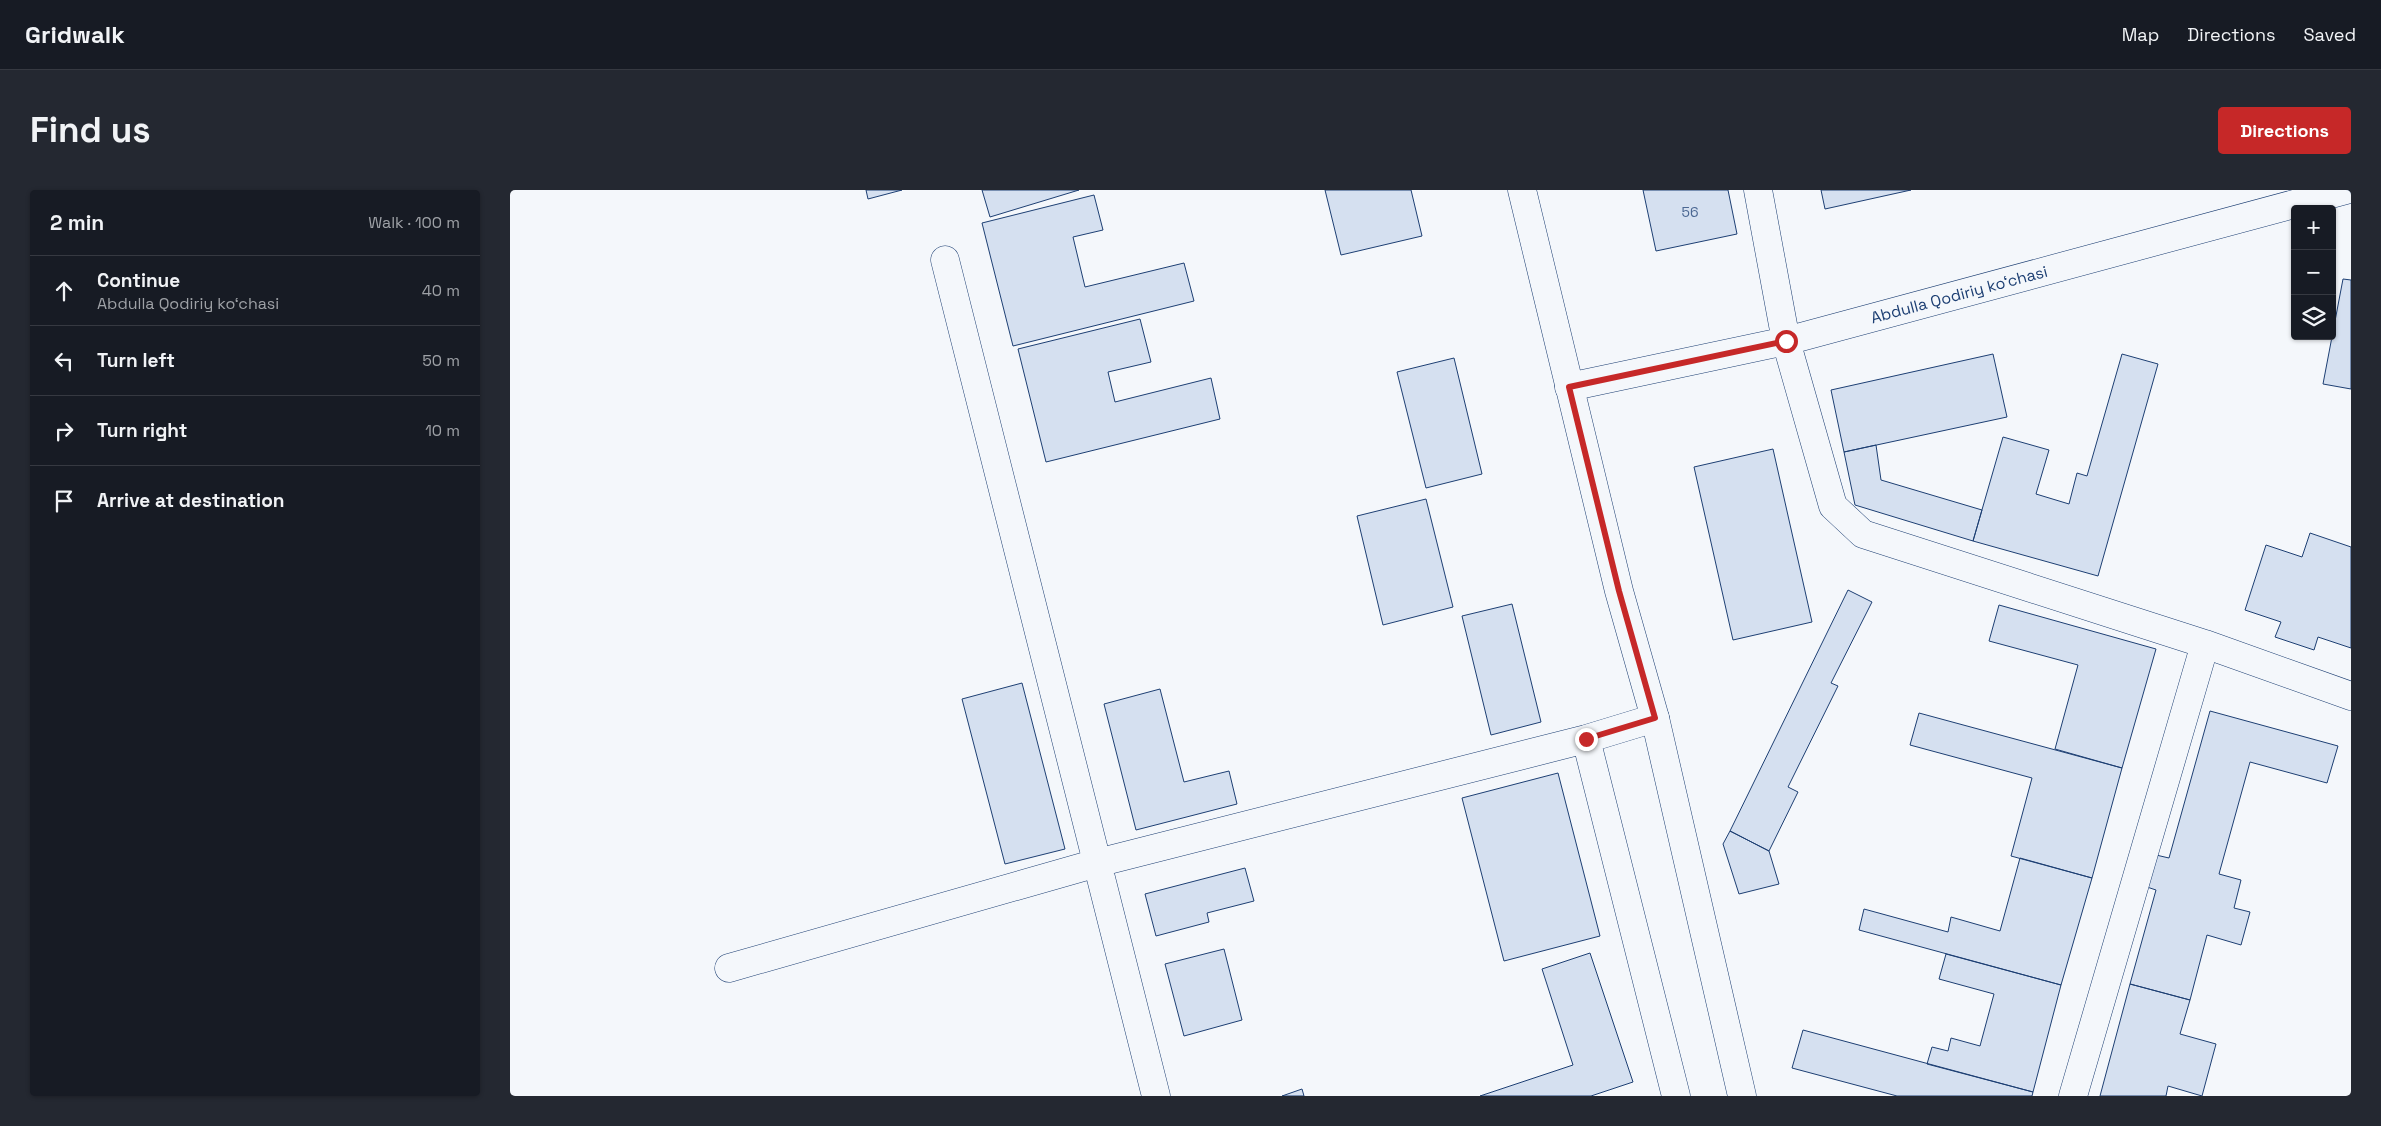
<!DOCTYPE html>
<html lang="en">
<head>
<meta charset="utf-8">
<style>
	body { margin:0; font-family:"Space Grotesk",sans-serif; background:#242831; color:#f1f3f6 }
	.controls { position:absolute; right:15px; top:15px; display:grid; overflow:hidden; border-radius:5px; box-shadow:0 1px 4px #0004 }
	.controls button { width:45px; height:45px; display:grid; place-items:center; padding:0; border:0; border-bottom:1px solid #363941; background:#171b24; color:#f1f3f6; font:25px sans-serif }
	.stop { position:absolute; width:15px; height:15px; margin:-11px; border:4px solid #c62828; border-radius:50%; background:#fff }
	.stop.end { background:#c62828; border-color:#fff; box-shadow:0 1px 5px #0008 }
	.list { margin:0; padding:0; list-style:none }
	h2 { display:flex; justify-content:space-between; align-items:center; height:65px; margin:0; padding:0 20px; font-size:21px }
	h2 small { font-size:16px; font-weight:400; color:#9ea1a6 }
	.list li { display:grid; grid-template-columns:32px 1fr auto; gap:15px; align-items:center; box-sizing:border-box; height:70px; padding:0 20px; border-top:1px solid #363941 }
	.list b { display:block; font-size:19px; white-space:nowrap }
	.list p { margin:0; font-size:16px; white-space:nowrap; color:#9ea1a6 }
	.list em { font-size:16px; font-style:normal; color:#9ea1a6 }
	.icon { flex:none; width:28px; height:28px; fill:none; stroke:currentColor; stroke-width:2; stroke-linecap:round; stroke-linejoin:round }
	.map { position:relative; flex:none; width:1841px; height:906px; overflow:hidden; border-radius:5px }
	header { display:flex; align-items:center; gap:30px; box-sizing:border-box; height:70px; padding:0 25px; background:#171b24; border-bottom:1px solid #363941 }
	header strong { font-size:24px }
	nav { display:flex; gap:28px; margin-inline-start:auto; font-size:18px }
	.intro { display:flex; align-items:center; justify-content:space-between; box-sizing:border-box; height:120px; padding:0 30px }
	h1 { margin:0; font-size:35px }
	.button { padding:12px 22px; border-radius:5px; background:#c62828; color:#fff; font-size:18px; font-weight:700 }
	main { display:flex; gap:30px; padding:0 30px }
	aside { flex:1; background:#171b24; border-radius:5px; box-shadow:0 1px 4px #0004 }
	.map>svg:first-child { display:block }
	.building { fill:#d5e0f0; stroke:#1d3f73 }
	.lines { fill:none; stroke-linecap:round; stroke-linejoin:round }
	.minor-casing { stroke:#1d3f73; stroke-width:29 }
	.major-casing { stroke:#1d3f73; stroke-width:29 }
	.minor { stroke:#f4f7fb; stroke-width:28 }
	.major { stroke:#f4f7fb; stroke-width:28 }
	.route { stroke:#c62828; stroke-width:6 }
	.labels { text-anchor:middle; stroke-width:4; stroke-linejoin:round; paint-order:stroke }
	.number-label { font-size:14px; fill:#4b6792 }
	.street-label { font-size:16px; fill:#1d3f73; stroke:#f4f7fb }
</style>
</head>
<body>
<header>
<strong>Gridwalk</strong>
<nav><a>Map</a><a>Directions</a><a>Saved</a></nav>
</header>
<div class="intro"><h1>Find us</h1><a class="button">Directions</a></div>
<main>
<aside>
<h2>2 min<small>Walk · 100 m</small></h2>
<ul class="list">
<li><svg class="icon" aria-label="ahead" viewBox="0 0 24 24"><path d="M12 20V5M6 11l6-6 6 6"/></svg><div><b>Continue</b><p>Abdulla Qodiriy koʻchasi</p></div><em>40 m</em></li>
<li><svg class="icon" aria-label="left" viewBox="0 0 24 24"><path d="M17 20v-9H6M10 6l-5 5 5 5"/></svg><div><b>Turn left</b></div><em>50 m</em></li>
<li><svg class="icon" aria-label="right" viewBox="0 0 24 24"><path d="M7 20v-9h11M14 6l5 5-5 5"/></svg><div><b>Turn right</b></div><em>10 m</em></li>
<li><svg class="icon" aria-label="arrive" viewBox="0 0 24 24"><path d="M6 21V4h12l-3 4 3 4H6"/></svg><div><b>Arrive at destination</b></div></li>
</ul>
</aside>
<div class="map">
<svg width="1841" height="906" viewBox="0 0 1841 906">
	<rect width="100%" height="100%" fill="#f4f7fb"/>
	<!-- building -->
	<path class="building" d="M 356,0 L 392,0 L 358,9 Z
		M 472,0 L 569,0 L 480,27 Z
		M 815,0 L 901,0 L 912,46 L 831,65 Z
		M 1133,0 L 1218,0 L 1227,44 L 1146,61 Z
		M 1311,0 L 1401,0 L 1315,19 Z
		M 584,5 L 593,40 L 563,47 L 575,97 L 674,73 L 684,111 L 503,156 L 472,33 Z
		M 1833,89 L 1841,90 L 1841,199 L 1813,194 Z
		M 630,129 L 641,172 L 598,182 L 605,212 L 701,188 L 710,229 L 536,272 L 508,159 Z
		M 1483,164 L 1497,227 L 1334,262 L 1321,200 Z
		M 1612,164 L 1648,174 L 1588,386 L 1463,351 L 1493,247 L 1539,260 L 1526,304 L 1559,314 L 1567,283 L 1577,286 Z
		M 944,168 L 972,284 L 916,298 L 887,182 Z
		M 1366,255 L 1371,290 L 1472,320 L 1463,351 L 1345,315 L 1334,262 Z
		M 1263,259 L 1302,432 L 1223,450 L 1184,277 Z
		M 916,309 L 943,417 L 873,435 L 847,326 Z
		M 1800,343 L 1841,357 L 1841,458 L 1808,447 L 1804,460 L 1765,447 L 1771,432 L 1735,420 L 1756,355 L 1792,367 Z
		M 1338,400 L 1362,412 L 1321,493 L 1328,496 L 1278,597 L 1288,602 L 1259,661 L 1220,641 Z
		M 1002,414 L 1031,532 L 981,545 L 952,426 Z
		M 1489,415 L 1646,459 L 1612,578 L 1545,559 L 1568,475 L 1479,451 Z
		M 512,493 L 555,659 L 495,674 L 452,509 Z
		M 650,499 L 674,592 L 719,581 L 727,614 L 626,640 L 594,514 Z
		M 1700,521 L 1828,556 L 1817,593 L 1740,572 L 1709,684 L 1731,690 L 1724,718 L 1740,722 L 1731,755 L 1697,745 L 1680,810 L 1620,794 L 1646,700 L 1637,697 L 1646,665 L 1659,668 Z
		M 1409,523 L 1612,578 L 1582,688 L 1501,666 L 1522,588 L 1400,555 Z
		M 1048,583 L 1090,746 L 994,771 L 952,608 Z
		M 1220,641 L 1259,661 L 1269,694 L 1229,704 L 1213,654 Z
		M 1510,668 L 1582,688 L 1551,795 L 1349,740 L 1354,719 L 1438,742 L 1441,727 L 1490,741 Z
		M 735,678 L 744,711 L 697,723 L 699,732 L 646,746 L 635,704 Z
		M 714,759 L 732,830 L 674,846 L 655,774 Z
		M 1080,763 L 1123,892 L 1081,906 L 970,906 L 1063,875 L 1032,779 Z
		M 1436,764 L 1551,795 L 1523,902 L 1417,874 L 1422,857 L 1438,861 L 1441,848 L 1470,856 L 1484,804 L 1429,789 Z
		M 1620,794 L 1680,810 L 1670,844 L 1706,854 L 1692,906 L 1658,896 L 1656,906 L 1590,906 Z
		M 1293,840 L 1523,902 L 1522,906 L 1387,906 L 1282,878 Z
		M 792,899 L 794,906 L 772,906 Z"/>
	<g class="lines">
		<defs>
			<path id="minor" d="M 1248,0 L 1276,151 L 1323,316 L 1353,344 L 1695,454 L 1841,506
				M 435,70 L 646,906
				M 1059,197 L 1276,151 L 1836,0
				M 1076,549 L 1166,906
				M 219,778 L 587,673 L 1076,549 L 1145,528
				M 1563,906 L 1695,454"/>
			<path id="major" d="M 1012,0 L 1109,401 L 1145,528 L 1232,906"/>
		</defs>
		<!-- minor casing -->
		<use href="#minor" class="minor-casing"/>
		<!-- major casing -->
		<use href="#major" class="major-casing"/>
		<!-- minor -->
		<use href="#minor" class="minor"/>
		<!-- major -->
		<use href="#major" class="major"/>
	</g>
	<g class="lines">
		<!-- route -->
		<path class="route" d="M 1076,549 L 1145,528 L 1109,401 L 1059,197 L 1276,151"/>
	</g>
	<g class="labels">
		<!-- number labels -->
		<g class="number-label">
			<text x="1180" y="27">56</text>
		</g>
		<!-- street labels -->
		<g class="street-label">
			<text transform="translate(1449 104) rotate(-15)" y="6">Abdulla Qodiriy koʻchasi</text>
		</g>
	</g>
</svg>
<div class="controls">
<button>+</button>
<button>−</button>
<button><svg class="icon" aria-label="layers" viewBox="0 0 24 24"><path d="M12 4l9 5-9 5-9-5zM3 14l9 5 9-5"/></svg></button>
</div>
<div class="stop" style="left:1276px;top:151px"></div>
<div class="stop end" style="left:1076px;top:549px"></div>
</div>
</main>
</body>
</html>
